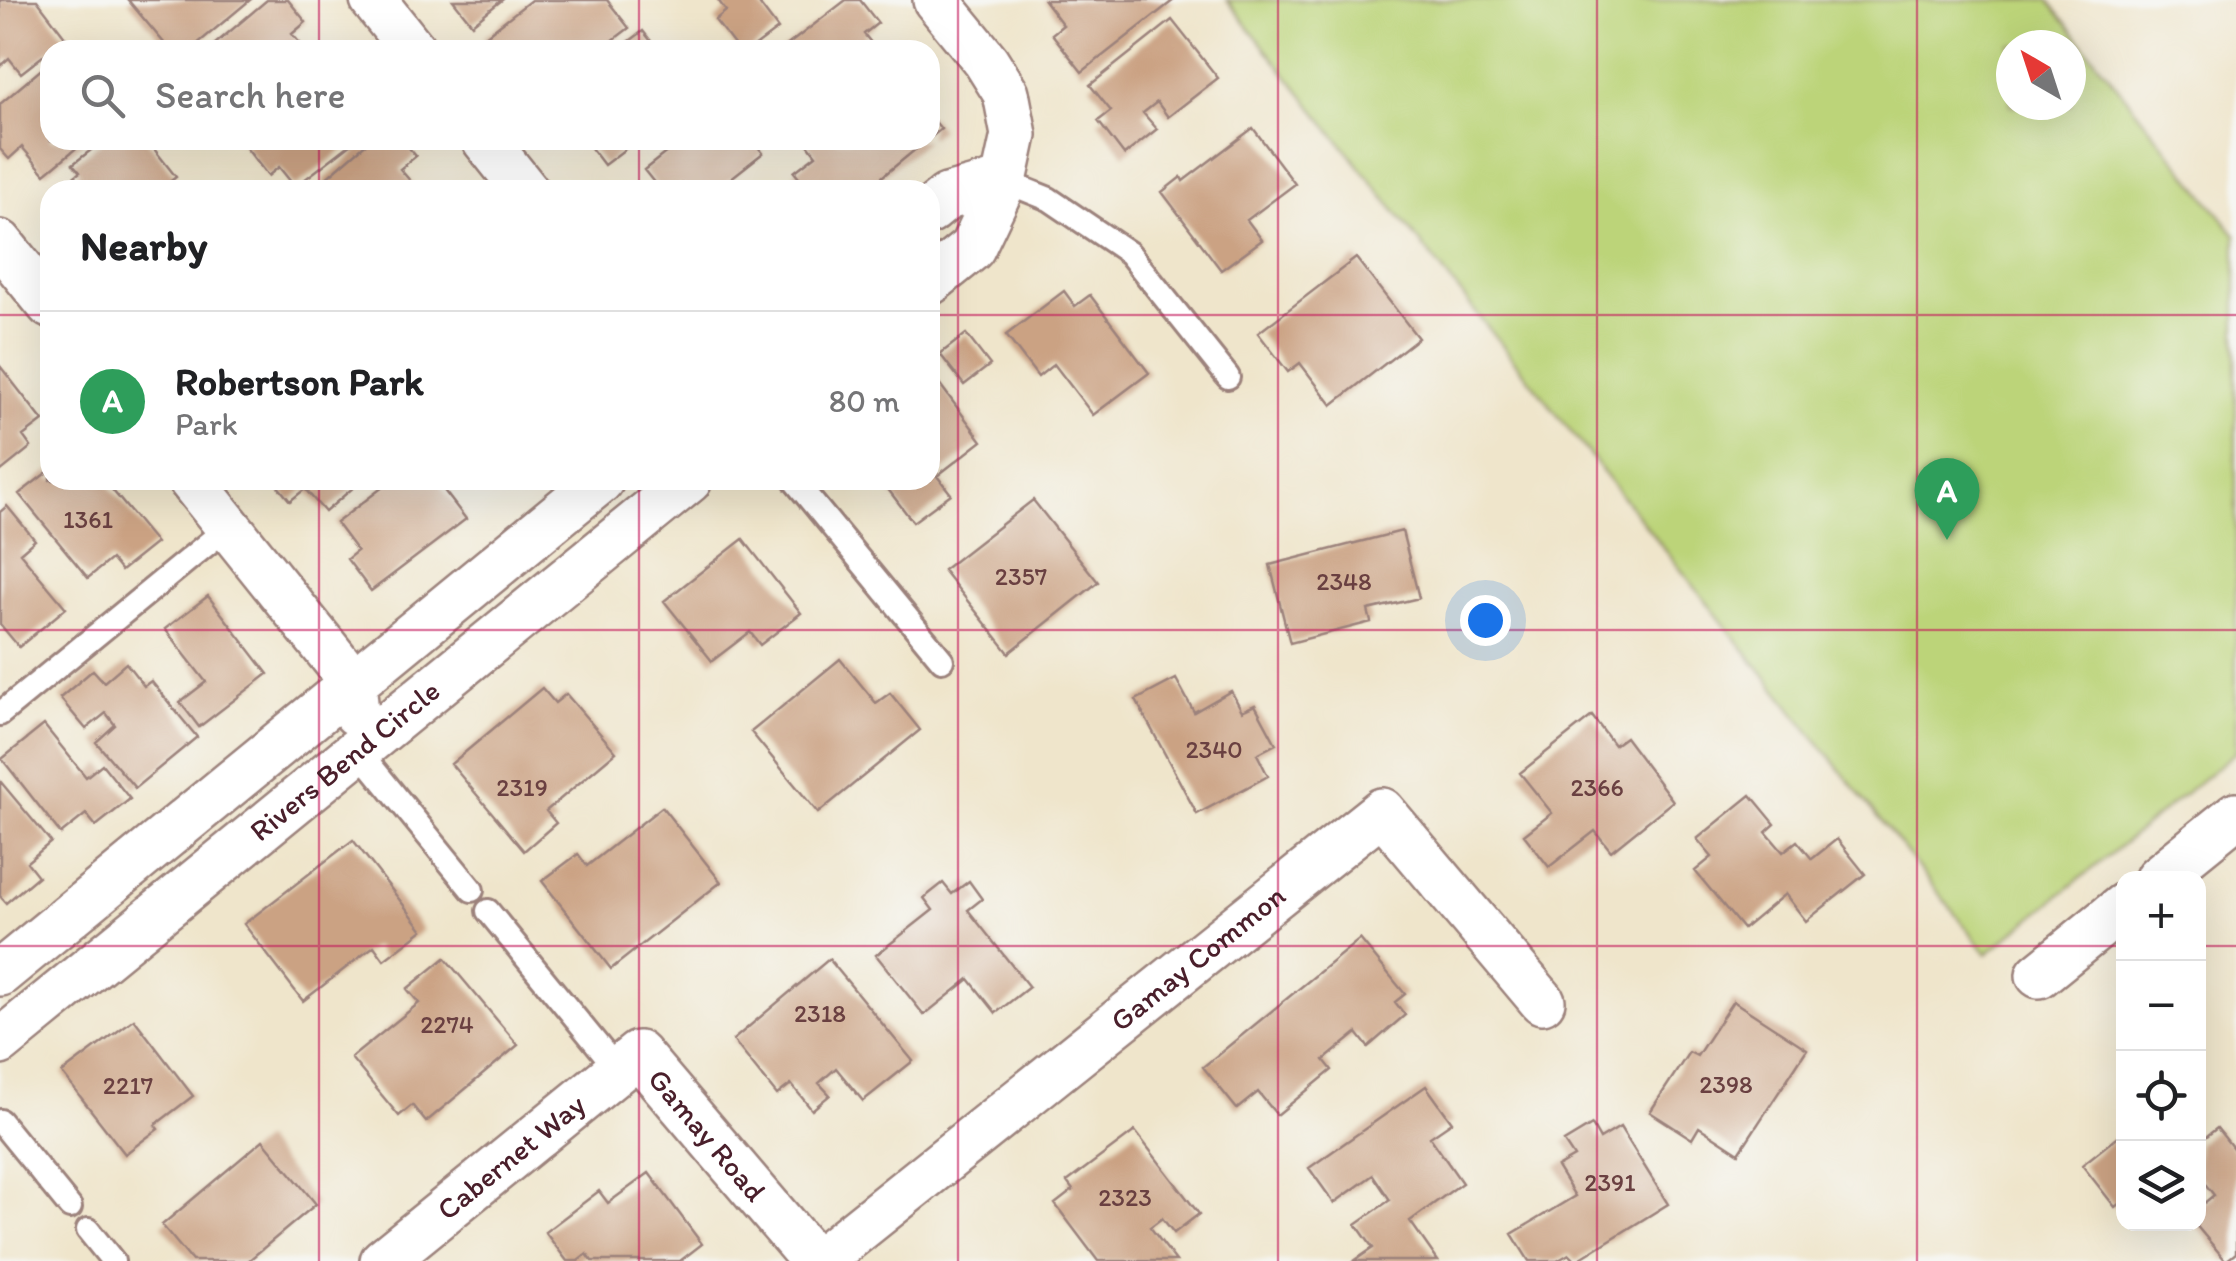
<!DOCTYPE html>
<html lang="en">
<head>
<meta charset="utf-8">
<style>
	body { margin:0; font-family:Itim,sans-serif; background:#f2f2f2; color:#202124 }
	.controls { position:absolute; right:30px; bottom:30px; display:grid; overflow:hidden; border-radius:20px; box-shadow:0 10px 40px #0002 }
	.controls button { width:90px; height:90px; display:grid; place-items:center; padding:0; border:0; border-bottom:2px solid #e0e0e0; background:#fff; color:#202124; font:50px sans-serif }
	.compass { position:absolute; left:1996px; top:30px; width:90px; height:90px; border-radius:50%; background:#fff; box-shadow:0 10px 40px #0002; rotate:321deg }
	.you { position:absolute; left:1485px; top:620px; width:35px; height:35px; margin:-25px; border:8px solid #fff; border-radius:50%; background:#1a73e8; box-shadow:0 0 0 15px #1a73e833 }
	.badge { display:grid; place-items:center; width:65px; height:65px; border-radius:50%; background:#d1495b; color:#fff; font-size:32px; font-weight:700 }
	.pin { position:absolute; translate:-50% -82px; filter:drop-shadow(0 2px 5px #0008) }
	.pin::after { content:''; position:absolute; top:52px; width:35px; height:30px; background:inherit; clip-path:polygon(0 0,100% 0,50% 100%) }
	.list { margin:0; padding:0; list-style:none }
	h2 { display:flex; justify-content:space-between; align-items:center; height:130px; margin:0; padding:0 40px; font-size:42px }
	h2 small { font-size:32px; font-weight:400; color:#757577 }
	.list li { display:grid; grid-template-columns:65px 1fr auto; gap:30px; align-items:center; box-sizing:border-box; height:180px; padding:0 40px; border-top:2px solid #e0e0e0 }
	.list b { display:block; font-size:38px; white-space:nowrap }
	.list p { margin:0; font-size:32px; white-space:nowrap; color:#757577 }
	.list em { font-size:32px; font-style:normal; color:#757577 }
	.icon { flex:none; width:55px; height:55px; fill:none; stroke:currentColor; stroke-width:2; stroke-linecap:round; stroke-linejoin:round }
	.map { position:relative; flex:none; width:2236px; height:1261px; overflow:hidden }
	.search { position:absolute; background:#fff; box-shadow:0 10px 40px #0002; left:40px; top:40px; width:900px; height:110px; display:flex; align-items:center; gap:25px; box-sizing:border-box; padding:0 35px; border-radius:30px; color:#757577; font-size:38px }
	.panel { position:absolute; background:#fff; box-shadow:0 10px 40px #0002; left:40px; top:180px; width:900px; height:310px; border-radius:30px }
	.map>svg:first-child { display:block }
	.green { fill:#bcd479; stroke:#837a52; stroke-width:2.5; fill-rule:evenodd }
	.building { fill:#cba283 }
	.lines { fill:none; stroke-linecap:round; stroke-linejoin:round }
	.service-casing { stroke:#9c827b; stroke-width:28 }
	.minor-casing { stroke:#9c827b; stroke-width:50 }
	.service { stroke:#fff; stroke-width:22 }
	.minor { stroke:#fff; stroke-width:45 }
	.grid { fill:none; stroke:#c2185b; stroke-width:2.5; stroke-opacity:0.55 }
	.labels { text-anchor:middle; stroke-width:8; stroke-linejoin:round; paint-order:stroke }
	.number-label { font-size:25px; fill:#6a4041 }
	.street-label { font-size:30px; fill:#4a1f2b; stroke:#f6f6f2 }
</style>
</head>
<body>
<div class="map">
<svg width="2236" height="1261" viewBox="0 0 2236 1261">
	<rect width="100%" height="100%" fill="#f6f6f2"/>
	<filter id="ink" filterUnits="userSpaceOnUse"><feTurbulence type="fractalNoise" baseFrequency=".01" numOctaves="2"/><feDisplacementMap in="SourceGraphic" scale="20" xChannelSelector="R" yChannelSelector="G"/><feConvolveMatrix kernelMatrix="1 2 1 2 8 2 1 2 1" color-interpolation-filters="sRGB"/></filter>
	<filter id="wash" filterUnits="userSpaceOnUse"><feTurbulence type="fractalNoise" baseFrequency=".0048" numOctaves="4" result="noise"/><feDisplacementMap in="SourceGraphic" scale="40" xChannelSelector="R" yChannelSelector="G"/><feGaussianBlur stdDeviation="2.25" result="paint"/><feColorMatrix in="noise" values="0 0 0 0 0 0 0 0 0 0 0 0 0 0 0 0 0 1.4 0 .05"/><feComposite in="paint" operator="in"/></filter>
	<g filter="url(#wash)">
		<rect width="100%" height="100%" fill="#efe5cb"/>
		<!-- green -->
		<path class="green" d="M 1227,0 L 2048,0 L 2236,235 L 2236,752 L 1987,954 ZM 2011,45 L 2071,45 L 2071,105 L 2011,105 Z"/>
		<g id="blocks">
			<!-- building -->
			<path class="building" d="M 0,0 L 37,0 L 66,38 L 21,73 L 9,58 L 0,66 Z
				M 128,0 L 250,0 L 190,50 L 170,50 Z
				M 267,0 L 288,0 L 306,22 L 292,34 L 306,50 L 208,50 Z
				M 453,0 L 502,0 L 472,24 Z
				M 531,0 L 607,0 L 629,28 L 600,50 L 495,50 L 484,37 Z
				M 718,0 L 766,0 L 760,5 L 778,29 L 750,50 L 738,50 L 715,20 L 726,11 Z
				M 846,0 L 860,0 L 878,23 L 864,34 L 877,50 L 781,50 Z
				M 1044,0 L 1174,0 L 1082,72 L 1052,34 L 1063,25 Z
				M 1172,20 L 1218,78 L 1168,117 L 1157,102 L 1143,113 L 1157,129 L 1124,155 L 1098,121 L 1111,111 L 1090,85 Z
				M 643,31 L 658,50 L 618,50 Z
				M 50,62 L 50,140 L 86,140 L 45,174 L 22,147 L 9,159 L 0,149 L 0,104 Z
				M 930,115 L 941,129 L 930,138 Z
				M 1253,128 L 1295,184 L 1247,220 L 1262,240 L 1221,270 L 1162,192 L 1181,177 L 1183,181 Z
				M 104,140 L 147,140 L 176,177 L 159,190 L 57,190 L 80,172 L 73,164 Z
				M 240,140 L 356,140 L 295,187 L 279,167 L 268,176 Z
				M 370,140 L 402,140 L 416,156 L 400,169 L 418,190 L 330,190 L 323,181 Z
				M 585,140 L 637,140 L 604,165 Z
				M 682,140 L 752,140 L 763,153 L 716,190 L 687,190 L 682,184 L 674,190 L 660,190 L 644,170 Z
				M 811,140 L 927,140 L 866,190 L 830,190 L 828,187 L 824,190 L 809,190 L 794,172 L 816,155 L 807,143 Z
				M 1356,258 L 1418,338 L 1332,405 L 1300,363 L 1288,372 L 1258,333 Z
				M 1064,291 L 1075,306 L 1090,295 L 1149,373 L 1093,415 L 1054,364 L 1038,377 L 1006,335 Z
				M 966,334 L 990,365 L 964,385 L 940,354 Z
				M 0,366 L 43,421 L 23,436 L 31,447 L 0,472 Z
				M 930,371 L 982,441 L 937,476 L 951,494 L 913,522 L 881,480 L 930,480 Z
				M 50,470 L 50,480 L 104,480 L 156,543 L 121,571 L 111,559 L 88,578 L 19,494 Z
				M 273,480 L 362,480 L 325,512 L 305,489 L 290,501 Z
				M 392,480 L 436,480 L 466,519 L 371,591 L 347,559 L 357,551 L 336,523 Z
				M 1033,500 L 1098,582 L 1009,653 L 943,570 Z
				M 7,506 L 35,540 L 20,553 L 66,608 L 19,647 L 0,624 L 0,512 Z
				M 1402,531 L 1419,598 L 1368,610 L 1371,622 L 1290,643 L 1270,565 Z
				M 743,539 L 801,613 L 760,645 L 750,632 L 712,661 L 664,601 Z
				M 208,596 L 268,674 L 199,727 L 180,702 L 206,682 L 165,629 Z
				M 840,659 L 876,703 L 890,693 L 920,730 L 818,813 L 751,732 Z
				M 126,663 L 144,686 L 151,681 L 197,737 L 135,788 L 96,742 L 115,725 L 106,713 L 86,729 L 60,698 L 93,670 L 104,682 Z
				M 1176,679 L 1194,712 L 1231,691 L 1242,711 L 1255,705 L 1276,744 L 1257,754 L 1268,776 L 1197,814 L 1136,700 Z
				M 542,688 L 555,703 L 566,694 L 616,752 L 546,811 L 556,823 L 524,851 L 451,764 Z
				M 1592,716 L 1614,745 L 1625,737 L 1673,801 L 1611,851 L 1595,831 L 1549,867 L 1524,835 L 1552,813 L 1520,773 Z
				M 44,725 L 86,777 L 102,764 L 130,799 L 96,826 L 86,814 L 61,834 L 2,759 Z
				M 0,781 L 51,842 L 27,862 L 38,876 L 6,903 L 0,896 Z
				M 1751,795 L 1775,824 L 1766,832 L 1783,852 L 1797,841 L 1812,859 L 1837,839 L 1865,874 L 1806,921 L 1785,894 L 1743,929 L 1695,871 L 1712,857 L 1697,839 Z
				M 662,807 L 721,882 L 611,969 L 542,881 L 578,854 L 587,866 Z
				M 353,840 L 423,930 L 384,960 L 374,946 L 303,1001 L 244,924 Z
				M 969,881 L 982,899 L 968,910 L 1029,987 L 996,1013 L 969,979 L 924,1015 L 876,955 L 933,910 L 924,898 L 943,883 L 952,894 Z
				M 1360,939 L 1405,994 L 1395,1002 L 1405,1015 L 1368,1047 L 1357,1033 L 1324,1060 L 1332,1070 L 1277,1115 L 1258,1092 L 1237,1109 L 1203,1067 Z
				M 445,958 L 518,1045 L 426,1122 L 412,1105 L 399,1116 L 351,1058 L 419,1003 L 407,989 Z
				M 829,959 L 913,1061 L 863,1101 L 836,1068 L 819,1083 L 830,1095 L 812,1110 L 791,1084 L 777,1095 L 733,1040 Z
				M 1733,1001 L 1807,1049 L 1739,1153 L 1699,1127 L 1692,1139 L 1650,1112 L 1689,1052 L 1697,1056 Z
				M 134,1019 L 193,1096 L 155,1125 L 158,1129 L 125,1154 L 62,1073 Z
				M 1426,1086 L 1452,1122 L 1430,1137 L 1462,1183 L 1410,1221 L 1438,1261 L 1354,1261 L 1373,1248 L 1356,1224 L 1390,1200 L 1373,1175 L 1334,1203 L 1309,1168 Z
				M 1592,1125 L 1600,1139 L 1620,1127 L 1668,1204 L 1576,1261 L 1569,1254 L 1557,1261 L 1529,1261 L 1512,1234 L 1575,1196 L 1557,1167 L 1574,1157 L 1564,1142 Z
				M 2217,1128 L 2236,1152 L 2236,1253 L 2226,1261 L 2195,1224 L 2198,1224 L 2198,1208 L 2214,1195 L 2198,1175 L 2198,1143 Z
				M 1135,1131 L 1199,1214 L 1174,1233 L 1162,1218 L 1150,1227 L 1176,1261 L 1098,1261 L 1055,1204 L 1073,1190 L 1067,1182 Z
				M 2121,1134 L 2124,1200 L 2115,1207 L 2082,1165 Z
				M 263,1140 L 316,1204 L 248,1261 L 192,1261 L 162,1225 Z
				M 649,1173 L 702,1244 L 680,1261 L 592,1261 L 587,1254 L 578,1261 L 567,1261 L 545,1232 L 599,1191 L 608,1203 Z"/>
		</g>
	</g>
	<g filter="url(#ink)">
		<use href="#blocks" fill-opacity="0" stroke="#9c827b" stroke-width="2.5"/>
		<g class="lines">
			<defs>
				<path id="service" d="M 1004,181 L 1049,199 L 1129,253 L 1228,377
					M 794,480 L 942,660
					M 0,714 L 228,527
					M 358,750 L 472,890
					M 488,911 L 618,1070
					M 0,1121 L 70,1207
					M 88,1230 L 113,1261"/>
				<g id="minor">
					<path d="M 373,0 L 413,50"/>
					<path d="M 485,140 L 525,190"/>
					<path d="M 930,211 L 947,197 L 1004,181"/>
					<path d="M 0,243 L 50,305"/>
					<path d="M 930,282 L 972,248 L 1004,181 L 1014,135 L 1006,93 L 986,61 L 936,0"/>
					<path d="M 191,480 L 353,682 L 356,713"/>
					<path d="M 2158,878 L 2236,815"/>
					<path d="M 0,973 L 601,480"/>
					<path d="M 2039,975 L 2124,906"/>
					<path id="s1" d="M 0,1042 L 689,480"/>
					<path id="s2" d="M 383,1261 L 638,1054 L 814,1261"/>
					<path id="s3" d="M 819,1261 L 1382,811 L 1542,1001"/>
				</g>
			</defs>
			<!-- service casing -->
			<use href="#service" class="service-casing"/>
			<!-- minor casing -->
			<use href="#minor" class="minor-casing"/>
			<!-- service -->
			<use href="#service" class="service"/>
			<!-- minor -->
			<use href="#minor" class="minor"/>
		</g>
	</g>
	<!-- grid -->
	<path class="grid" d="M 319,0 L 319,50M 639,0 L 639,50M 958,0 L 958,1261M 1278,0 L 1278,1261M 1597,0 L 1597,1261M 1917,0 L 1917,1261M 319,140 L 319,190M 639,140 L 639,190M 0,315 L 50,315M 930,315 L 2236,315M 319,480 L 319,1261M 639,480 L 639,1261M 0,630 L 2236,630M 0,946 L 2124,946M 2198,946 L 2236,946"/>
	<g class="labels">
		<!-- number labels -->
		<g class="number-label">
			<text x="88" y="528">1361</text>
			<text x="1021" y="585">2357</text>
			<text x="1344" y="590">2348</text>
			<text x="1214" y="758">2340</text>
			<text x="522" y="796">2319</text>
			<text x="1597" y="796">2366</text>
			<text x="820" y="1022">2318</text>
			<text x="447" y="1033">2274</text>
			<text x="1726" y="1093">2398</text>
			<text x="128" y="1094">2217</text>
			<text x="1610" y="1191">2391</text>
			<text x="1125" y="1206">2323</text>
		</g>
		<!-- street labels -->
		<g class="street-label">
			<text dy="10" stroke="none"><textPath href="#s1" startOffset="445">Rivers Bend Circle</textPath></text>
			<text dy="10" stroke="none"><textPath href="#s3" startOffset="485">Gamay Common</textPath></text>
			<text dy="10" stroke="none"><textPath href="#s2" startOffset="435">Gamay Road</textPath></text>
			<text dy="10" stroke="none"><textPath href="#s2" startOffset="165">Cabernet Way</textPath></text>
		</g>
	</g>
</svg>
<div class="controls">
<button>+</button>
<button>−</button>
<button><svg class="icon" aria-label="locate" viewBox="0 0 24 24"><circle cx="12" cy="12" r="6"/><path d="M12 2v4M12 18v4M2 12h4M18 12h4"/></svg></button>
<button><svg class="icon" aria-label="layers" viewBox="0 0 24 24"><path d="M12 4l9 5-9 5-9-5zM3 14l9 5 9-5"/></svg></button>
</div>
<svg class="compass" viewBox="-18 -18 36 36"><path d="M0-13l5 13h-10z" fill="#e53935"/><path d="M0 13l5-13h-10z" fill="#757577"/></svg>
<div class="you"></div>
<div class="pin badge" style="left:1947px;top:540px;background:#2e9e5b">A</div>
<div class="search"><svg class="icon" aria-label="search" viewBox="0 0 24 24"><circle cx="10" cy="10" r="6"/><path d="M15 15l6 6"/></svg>Search here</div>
<section class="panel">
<h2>Nearby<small></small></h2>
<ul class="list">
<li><span class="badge" style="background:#2e9e5b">A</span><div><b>Robertson Park</b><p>Park</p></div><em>80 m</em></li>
</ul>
</section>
</div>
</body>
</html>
